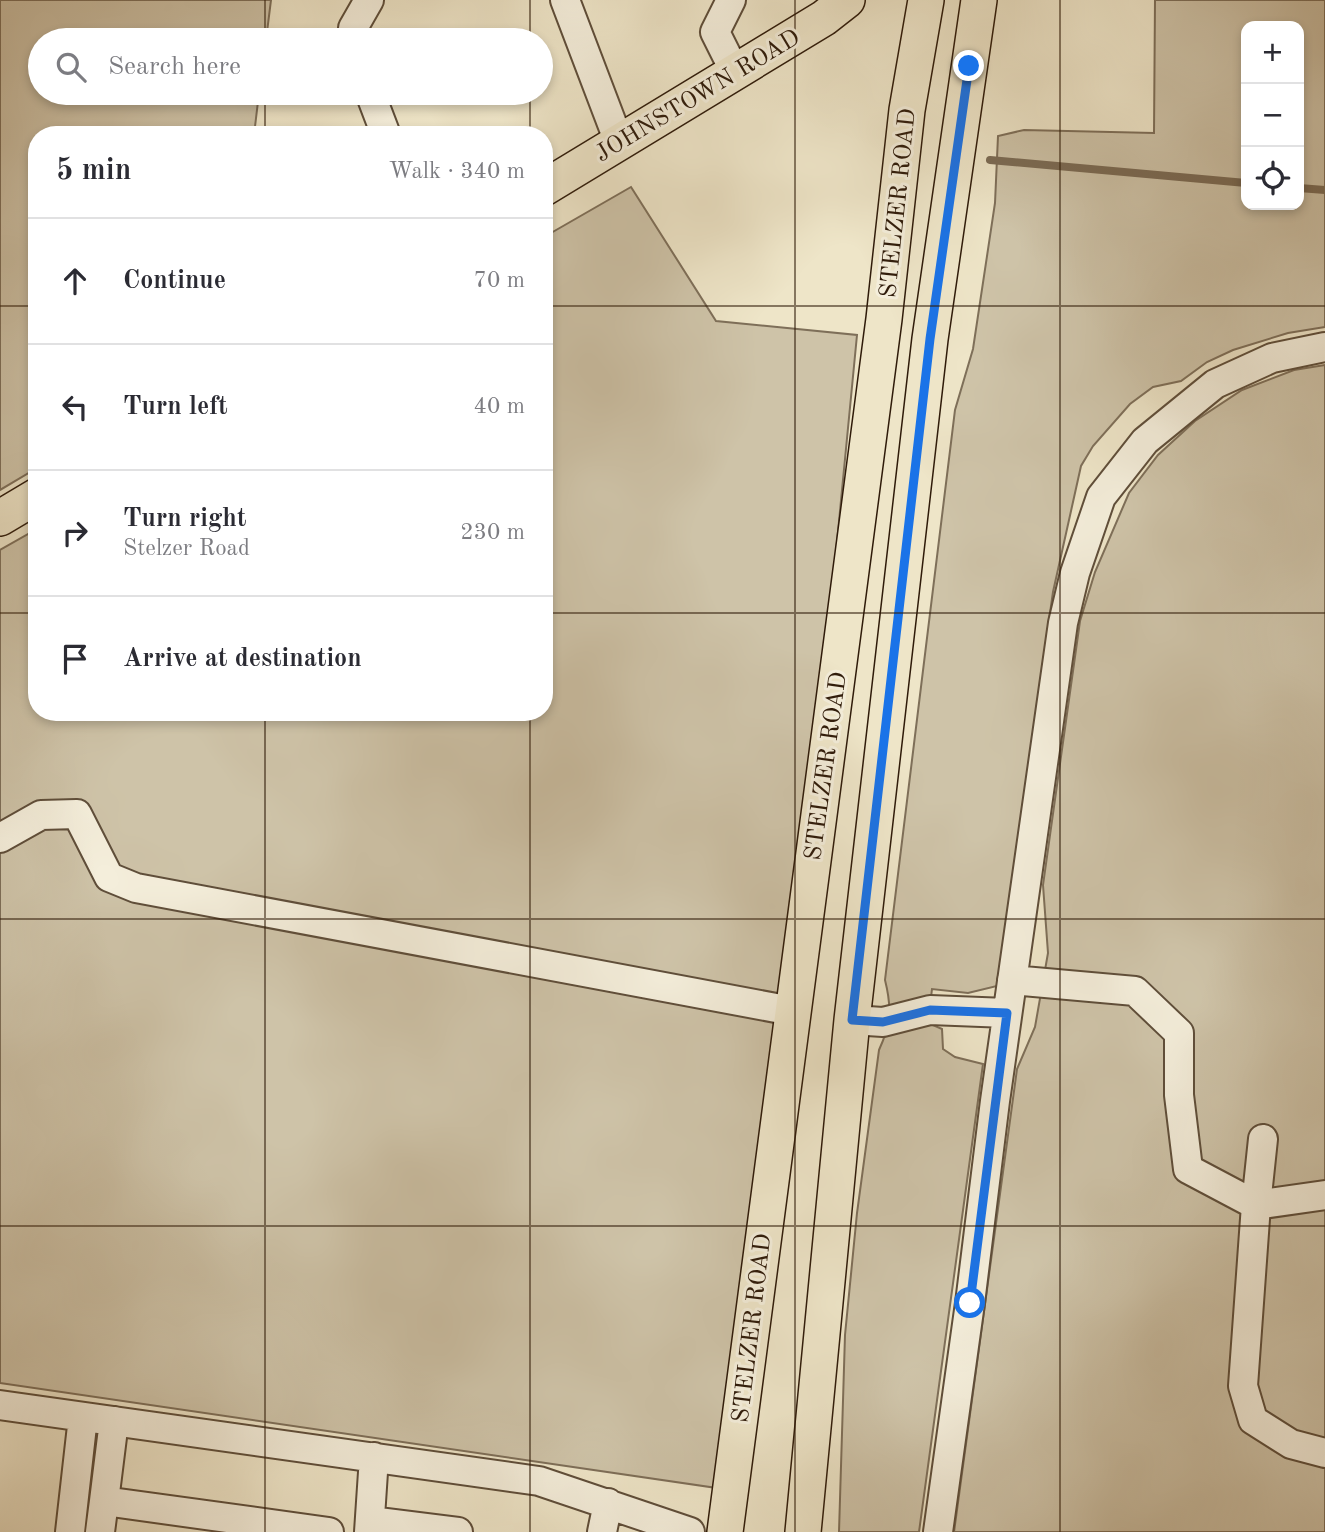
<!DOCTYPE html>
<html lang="en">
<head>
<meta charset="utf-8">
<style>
	body { margin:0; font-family:"Old Standard TT",serif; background:#f2f2f3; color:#2b2b33 }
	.controls { position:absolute; right:21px; top:21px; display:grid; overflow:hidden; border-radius:14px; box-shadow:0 4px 10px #0003 }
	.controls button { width:63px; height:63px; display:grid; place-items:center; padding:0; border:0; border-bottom:2px solid #e1e1e2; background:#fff; color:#2b2b33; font:35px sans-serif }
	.stop { position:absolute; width:21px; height:21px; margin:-16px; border:5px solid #1a73e8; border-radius:50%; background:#fff }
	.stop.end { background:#1a73e8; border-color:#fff; box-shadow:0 2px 7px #0008 }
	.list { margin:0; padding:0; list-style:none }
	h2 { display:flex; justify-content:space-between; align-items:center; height:91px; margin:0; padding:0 28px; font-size:30px }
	h2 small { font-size:23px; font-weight:400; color:#7c7c81 }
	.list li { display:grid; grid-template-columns:46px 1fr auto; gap:21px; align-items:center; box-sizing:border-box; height:126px; padding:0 28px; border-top:2px solid #e1e1e2 }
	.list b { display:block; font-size:26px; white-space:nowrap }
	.list p { margin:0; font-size:23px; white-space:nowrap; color:#7c7c81 }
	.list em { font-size:23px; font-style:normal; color:#7c7c81 }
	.icon { flex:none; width:38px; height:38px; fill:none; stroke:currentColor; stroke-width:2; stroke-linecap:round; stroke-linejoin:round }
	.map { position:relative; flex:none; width:1325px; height:1532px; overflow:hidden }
	.search { position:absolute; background:#fff; box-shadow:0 4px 10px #0003; left:28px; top:28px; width:525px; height:77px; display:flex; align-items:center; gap:18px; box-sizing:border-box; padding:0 24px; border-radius:38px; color:#7c7c81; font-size:26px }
	.panel { position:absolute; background:#fff; box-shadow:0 4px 10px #0003; left:28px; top:126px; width:525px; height:595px; border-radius:28px }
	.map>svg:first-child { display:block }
	.green { fill:#cec3a8; stroke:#7e6f59; stroke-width:2; fill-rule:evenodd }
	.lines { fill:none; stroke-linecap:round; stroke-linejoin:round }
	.stream { stroke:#7b6b55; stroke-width:8 }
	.minor-casing { stroke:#5f4e3a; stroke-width:32 }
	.major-casing { stroke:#2f1b0a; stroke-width:38 }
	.minor { stroke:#f4eedb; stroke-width:28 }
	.major { stroke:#eee5c8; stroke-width:35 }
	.route { stroke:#1a73e8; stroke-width:9 }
	.grid { fill:none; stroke:#2f1b0a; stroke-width:2; stroke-opacity:0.55 }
	.labels { text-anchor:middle; stroke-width:6; stroke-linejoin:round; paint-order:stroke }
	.street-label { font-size:24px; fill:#2f1b0a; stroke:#f4eedb }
</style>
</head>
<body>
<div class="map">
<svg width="1325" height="1532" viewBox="0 0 1325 1532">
	<rect width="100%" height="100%" fill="#eee5c8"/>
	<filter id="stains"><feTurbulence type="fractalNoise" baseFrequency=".00286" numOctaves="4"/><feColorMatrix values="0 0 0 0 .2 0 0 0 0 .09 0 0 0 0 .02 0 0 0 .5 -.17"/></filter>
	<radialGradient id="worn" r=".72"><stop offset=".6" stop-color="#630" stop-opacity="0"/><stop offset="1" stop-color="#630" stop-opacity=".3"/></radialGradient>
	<!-- green -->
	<path class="green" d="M 0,0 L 271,0 L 266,40 L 40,40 L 40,93 L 259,93 L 254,135 L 37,135 L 37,468 L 0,490 Z
		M 1155,0 L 1325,0 L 1325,327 L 1288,333 L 1233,350 L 1207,362 L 1181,381 L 1153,387 L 1130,404 L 1093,446 L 1081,466 L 1053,592 L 997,986 L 968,993 L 932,989 L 928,1023 L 942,1029 L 943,1049 L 955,1057 L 983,1064 L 919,1532 L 839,1532 L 845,1335 L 857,1213 L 879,1050 C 891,1024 892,1008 885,980 L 955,410 L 973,349 L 995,203 L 998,136 L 1024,130 L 1154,133 ZM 1246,26 L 1299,26 L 1299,205 L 1246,205 Z
		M 631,187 L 716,321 L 857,335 L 825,666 L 717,1488 L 0,1383 L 0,550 L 37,529 L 37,712 L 544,712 L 544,237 Z
		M 1325,365 L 1325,1532 L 954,1532 L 1017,1069 L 1035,1027 L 1048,953 L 1043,885 L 1080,621 L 1095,572 L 1129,493 L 1158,455 L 1195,421 L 1242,390 L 1294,370 Z"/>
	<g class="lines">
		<!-- stream -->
		<path class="stream" d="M 990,160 L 1246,183
			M 1299,188 L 1325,190"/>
		<defs>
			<path id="minor" d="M 565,0 L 619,142
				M 731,0 L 715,32 L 735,72
				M 355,40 L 353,28 L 369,0
				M 370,93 L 386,135
				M 0,838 L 41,815 L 77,814 L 109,877 L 136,888 L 792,1011
				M 1012,980 L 1135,991 L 1179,1033 L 1179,1095 L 1188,1169 L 1256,1205 L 1325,1195
				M 852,1020 L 883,1022 L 930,1010 L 1007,1013
				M 1263,1139 L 1256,1205 L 1243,1386 L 1253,1420 L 1291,1444 L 1325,1453
				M 0,1405 L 539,1481 L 690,1532
				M 114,1421 L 104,1501 L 329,1532
				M 370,1521 L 458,1532
				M 70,1532 L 83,1417
				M 100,1532 L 104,1501
				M 369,1532 L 374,1457
				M 602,1532 L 608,1503
				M 938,1532 L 970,1303 L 995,1101 L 1063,623 L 1075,573 L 1101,497 L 1145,441 L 1215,384 L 1272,358 L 1325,347"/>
			<path id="major" d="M 544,188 L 824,18 L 847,0
				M 0,518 L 37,496
				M 725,1532 L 884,319 L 907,110 L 926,0
				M 803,1532 L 852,1020 L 930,339 L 979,0"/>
		</defs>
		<!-- minor casing -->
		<use href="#minor" class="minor-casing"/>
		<!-- major casing -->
		<use href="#major" class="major-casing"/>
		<!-- minor -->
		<use href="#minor" class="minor"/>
		<!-- major -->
		<use href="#major" class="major"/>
	</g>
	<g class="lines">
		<!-- route -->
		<path class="route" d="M 969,66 L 930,339 L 852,1020 L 883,1022 L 930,1010 L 1007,1013 L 970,1303"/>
	</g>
	<!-- grid -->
	<path class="grid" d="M 265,0 L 265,40M 530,0 L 530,40M 795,0 L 795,1532M 1060,0 L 1060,1532M 265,93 L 265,135M 530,93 L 530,135M 0,306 L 37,306M 544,306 L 1325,306M 0,613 L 37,613M 544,613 L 1325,613M 265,712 L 265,1532M 530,712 L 530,1532M 0,919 L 1325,919M 0,1226 L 1325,1226"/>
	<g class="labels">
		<!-- street labels -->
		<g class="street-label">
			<text transform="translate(697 95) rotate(-31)" y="8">JOHNSTOWN ROAD</text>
			<text transform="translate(897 203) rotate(-84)" y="8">STELZER ROAD</text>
			<text transform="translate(825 766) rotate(-82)" y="8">STELZER ROAD</text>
			<text transform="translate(751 1328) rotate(-83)" y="8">STELZER ROAD</text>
		</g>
	</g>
	<rect width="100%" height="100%" filter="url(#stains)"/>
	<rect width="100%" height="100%" fill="url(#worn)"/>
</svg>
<div class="controls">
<button>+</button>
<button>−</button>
<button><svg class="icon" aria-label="locate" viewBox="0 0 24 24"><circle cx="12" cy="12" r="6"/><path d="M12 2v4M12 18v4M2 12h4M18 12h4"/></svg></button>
</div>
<div class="stop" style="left:970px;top:1303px"></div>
<div class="stop end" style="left:969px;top:66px"></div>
<div class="search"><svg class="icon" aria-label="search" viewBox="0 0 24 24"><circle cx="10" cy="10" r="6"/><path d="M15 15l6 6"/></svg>Search here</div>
<section class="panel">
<h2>5 min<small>Walk · 340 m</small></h2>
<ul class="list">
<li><svg class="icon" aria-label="ahead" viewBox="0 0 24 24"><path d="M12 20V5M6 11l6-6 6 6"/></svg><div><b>Continue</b></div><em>70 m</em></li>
<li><svg class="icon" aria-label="left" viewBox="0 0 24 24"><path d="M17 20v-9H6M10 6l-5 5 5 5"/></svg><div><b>Turn left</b></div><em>40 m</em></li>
<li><svg class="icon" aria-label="right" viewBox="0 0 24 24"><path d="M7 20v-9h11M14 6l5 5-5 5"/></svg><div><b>Turn right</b><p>Stelzer Road</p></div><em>230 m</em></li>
<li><svg class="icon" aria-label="arrive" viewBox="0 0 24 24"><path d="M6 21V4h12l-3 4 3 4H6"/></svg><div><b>Arrive at destination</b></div></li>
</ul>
</section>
</div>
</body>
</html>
